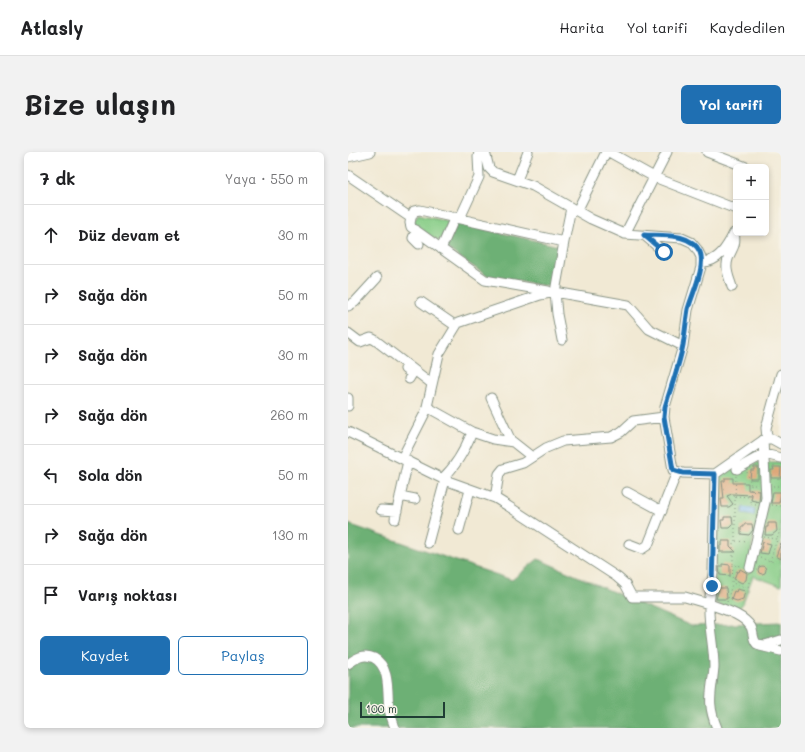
<!DOCTYPE html>
<html lang="tr">
<head>
<meta charset="utf-8">
<style>
	body { margin:0; font-family:Mali,sans-serif; background:#f2f2f2; color:#202124 }
	.controls { position:absolute; right:12px; top:12px; display:grid; overflow:hidden; border-radius:6px; box-shadow:0 2px 6px #0003 }
	.controls button { width:36px; height:36px; display:grid; place-items:center; padding:0; border:0; border-bottom:1px solid #e0e0e0; background:#fff; color:#202124; font:20px sans-serif }
	.scale { position:absolute; left:12px; bottom:10px; width:85px; box-sizing:border-box; padding-left:4px; border:2px solid #1f3d34; border-top:0; font-size:11px; line-height:14px; white-space:nowrap; color:#1f3d34; -webkit-text-stroke:3px #f7f3e8; paint-order:stroke }
	.stop { position:absolute; width:12px; height:12px; margin:-9px; border:3px solid #1f6fb2; border-radius:50%; background:#fff }
	.stop.end { background:#1f6fb2; border-color:#fff; box-shadow:0 1px 4px #0008 }
	.list { margin:0; padding:0; list-style:none }
	h2 { display:flex; justify-content:space-between; align-items:center; height:52px; margin:0; padding:0 16px; font-size:17px }
	h2 small { font-size:13px; font-weight:400; color:#757577 }
	.list li { display:grid; grid-template-columns:26px 1fr auto; gap:12px; align-items:center; box-sizing:border-box; height:60px; padding:0 16px; border-top:1px solid #e0e0e0 }
	.list b { display:block; font-size:15px; white-space:nowrap }
	.list em { font-size:13px; font-style:normal; color:#757577 }
	.actions { display:flex; gap:8px; padding:12px 16px }
	.actions a { flex:1; padding:9px 0; border:1px solid #1f6fb2; border-radius:6px; text-align:center; font-size:14px; color:#1f6fb2 }
	.actions .main { background:#1f6fb2; color:#fff }
	.icon { flex:none; width:22px; height:22px; fill:none; stroke:currentColor; stroke-width:2; stroke-linecap:round; stroke-linejoin:round }
	.map { position:relative; flex:none; width:433px; height:576px; overflow:hidden; border-radius:6px }
	header { display:flex; align-items:center; gap:24px; box-sizing:border-box; height:56px; padding:0 20px; background:#fff; border-bottom:1px solid #e0e0e0 }
	header strong { font-size:19px }
	nav { display:flex; gap:22px; margin-inline-start:auto; font-size:14px }
	.intro { display:flex; align-items:center; justify-content:space-between; box-sizing:border-box; height:96px; padding:0 24px }
	h1 { margin:0; font-size:28px }
	.button { padding:10px 18px; border-radius:6px; background:#1f6fb2; color:#fff; font-size:14px; font-weight:700 }
	main { display:flex; gap:24px; padding:0 24px }
	aside { flex:1; background:#fff; border-radius:6px; box-shadow:0 2px 6px #0003 }
	.map>svg:first-child { display:block }
	.green { fill:#87cd87; stroke:#53855e }
	.forest { fill:#6db074; stroke:#467654 }
	.water { fill:#7bbef1; stroke:#4d7e92 }
	.building { fill:#dda87a }
	.lines { fill:none; stroke-linecap:round; stroke-linejoin:round }
	.minor-casing { stroke:#889384; stroke-width:11 }
	.path { stroke:#889384; stroke-width:1; stroke-dasharray:1 3; stroke-linecap:butt }
	.minor { stroke:#fff; stroke-width:9 }
	.route { stroke:#1f6fb2; stroke-width:5 }
</style>
</head>
<body>
<header>
<strong>Atlasly</strong>
<nav><a>Harita</a><a>Yol tarifi</a><a>Kaydedilen</a></nav>
</header>
<div class="intro"><h1>Bize ulaşın</h1><a class="button">Yol tarifi</a></div>
<main>
<aside>
<h2>7 dk<small>Yaya · 550 m</small></h2>
<ul class="list">
<li><svg class="icon" aria-label="ahead" viewBox="0 0 24 24"><path d="M12 20V5M6 11l6-6 6 6"/></svg><div><b>Düz devam et</b></div><em>30 m</em></li>
<li><svg class="icon" aria-label="right" viewBox="0 0 24 24"><path d="M7 20v-9h11M14 6l5 5-5 5"/></svg><div><b>Sağa dön</b></div><em>50 m</em></li>
<li><svg class="icon" aria-label="right" viewBox="0 0 24 24"><path d="M7 20v-9h11M14 6l5 5-5 5"/></svg><div><b>Sağa dön</b></div><em>30 m</em></li>
<li><svg class="icon" aria-label="right" viewBox="0 0 24 24"><path d="M7 20v-9h11M14 6l5 5-5 5"/></svg><div><b>Sağa dön</b></div><em>260 m</em></li>
<li><svg class="icon" aria-label="left" viewBox="0 0 24 24"><path d="M17 20v-9H6M10 6l-5 5 5 5"/></svg><div><b>Sola dön</b></div><em>50 m</em></li>
<li><svg class="icon" aria-label="right" viewBox="0 0 24 24"><path d="M7 20v-9h11M14 6l5 5-5 5"/></svg><div><b>Sağa dön</b></div><em>130 m</em></li>
<li><svg class="icon" aria-label="arrive" viewBox="0 0 24 24"><path d="M6 21V4h12l-3 4 3 4H6"/></svg><div><b>Varış noktası</b></div></li>
</ul>
<div class="actions"><a class="main">Kaydet</a><a>Paylaş</a></div>
</aside>
<div class="map">
<svg width="433" height="576" viewBox="0 0 433 576">
	<rect width="100%" height="100%" fill="#f7f3e8"/>
	<filter id="ink" filterUnits="userSpaceOnUse"><feTurbulence type="fractalNoise" baseFrequency=".025" numOctaves="2"/><feDisplacementMap in="SourceGraphic" scale="8" xChannelSelector="R" yChannelSelector="G"/><feConvolveMatrix kernelMatrix="1 2 1 2 8 2 1 2 1" color-interpolation-filters="sRGB"/></filter>
	<filter id="wash" filterUnits="userSpaceOnUse"><feTurbulence type="fractalNoise" baseFrequency=".012" numOctaves="4" result="noise"/><feDisplacementMap in="SourceGraphic" scale="16" xChannelSelector="R" yChannelSelector="G"/><feGaussianBlur stdDeviation="0.9" result="paint"/><feColorMatrix in="noise" values="0 0 0 0 0 0 0 0 0 0 0 0 0 0 0 0 0 1.4 0 .05"/><feComposite in="paint" operator="in"/></filter>
	<g filter="url(#wash)">
		<rect width="100%" height="100%" fill="#f1e9d4"/>
		<!-- green -->
		<path class="green" d="M 70,62 L 101,69 L 93,89 L 90,89 L 67,73 L 66,69 Z
			M 411,310 L 415,313 L 417,348 L 405,388 L 400,415 L 405,416 L 407,399 L 420,350 L 419,310 L 433,310 L 433,434 L 405,424 L 394,453 L 387,460 L 368,451 L 364,448 L 367,426 L 370,327 L 372,322 L 383,314 L 389,318 Z"/>
		<!-- forest -->
		<path class="forest" d="M 109,71 L 211,94 L 204,135 L 139,124 L 98,96 Z
			M 0,372 L 164,428 L 190,407 L 343,474 L 433,470 L 433,576 L 0,576 Z"/>
		<!-- water -->
		<path class="water" d="M 395,355 L 407,357 L 406,364 L 394,362 Z"/>
		<g id="blocks">
			<!-- building -->
			<path class="building" d="M 406,315 L 410,315 L 410,327 L 402,327 L 403,318 L 406,318 Z
				M 425,315 L 433,315 L 432,326 L 423,326 L 423,318 L 426,318 Z
				M 377,326 L 385,326 L 385,331 L 400,331 L 400,338 L 412,339 L 411,350 L 403,348 L 404,343 L 384,342 L 379,344 L 385,352 L 381,355 L 374,355 L 373,347 L 376,347 L 374,329 L 377,329 Z
				M 425,340 L 433,340 L 431,351 L 423,351 Z
				M 376,365 L 384,365 L 385,373 L 382,376 L 374,376 L 373,368 L 376,368 Z
				M 420,371 L 428,371 L 429,379 L 424,383 L 417,383 L 418,375 L 420,375 Z
				M 396,372 L 404,372 L 405,378 L 401,383 L 393,382 L 393,375 L 396,375 Z
				M 374,389 L 382,389 L 382,394 L 388,400 L 372,400 L 372,393 L 374,393 Z
				M 415,390 L 423,392 L 420,402 L 412,401 Z
				M 433,391 L 433,407 L 428,404 Z
				M 374,412 L 382,413 L 382,424 L 372,423 L 371,415 L 374,415 Z
				M410 418a4 4 0 1 1 8 0a4 4 0 1 1-8 0Z
				M 392,417 L 399,421 L 398,428 L 394,431 L 386,427 L 389,419 L 391,420 Z
				M 371,436 L 378,436 L 379,447 L 368,447 Z
				M 389,437 L 397,439 L 395,447 L 389,449 L 383,447 L 386,439 L 388,440 Z"/>
		</g>
	</g>
	<g filter="url(#ink)">
		<use href="#blocks" fill-opacity="0" stroke="#889384" stroke-width="1"/>
		<g class="lines">
			<defs>
				<path id="minor" d="M 137,0 L 141,16 L 145,20 L 185,34 L 243,67 L 277,82 L 334,86 L 343,90 L 349,97 L 353,105 L 353,115 L 340,158 L 335,194 L 317,255 L 316,265 L 325,318 L 335,321 L 367,322
					M 261,0 L 306,25 L 388,57
					M 359,0 L 398,15
					M 0,5 L 22,0
					M 0,23 L 63,66 L 66,59 L 72,58 L 216,90 L 223,56
					M 169,28 L 180,0
					M 229,59 L 258,0
					M 63,66 L 62,71 L 63,75 L 137,128 L 200,139
					M 112,66 L 131,25 L 130,5 L 131,0
					M 68,78 L 65,86 L 71,92
					M 277,82 L 319,0
					M 296,83 L 316,100
					M 216,90 L 207,140 L 280,153 L 301,177 L 335,194
					M 93,97 L 107,65
					M 353,110 C 370,111 379,95 386,81
					M 384,135 C 382,128 378,120 379,113 C 379,100 390,97 386,81
					M 207,140 L 209,162 L 214,188
					M 73,150 L 108,174
					M 0,154 L 7,150 L 29,126
					M 0,181 L 12,190 L 23,186 L 27,188 L 83,231
					M 57,217 L 64,222 L 61,227
					M 0,246 L 0,254
					M 143,246 L 163,289
					M 79,255 L 124,280 L 145,287 L 165,290 L 184,305
					M 0,280 L 97,328 L 147,346 L 160,354 L 269,425 L 277,432 L 284,445 L 337,445 L 361,452 L 365,421 L 367,322 L 417,287 L 424,287 L 433,292
					M 419,286 L 418,276 L 433,222
					M 54,306 L 78,259 L 91,202 L 110,171 L 192,143 L 207,140
					M 389,317 L 416,302 L 433,306
					M 94,327 C 108,314 117,298 124,280
					M 279,340 L 314,359
					M 52,344 L 67,347
					M 147,346 L 151,322 L 155,317 L 175,311 L 198,296 L 215,289 L 263,285 L 273,280 L 285,269 L 316,265
					M 33,358 L 49,359
					M 47,367 L 60,309
					M 111,378 L 122,338
					M 80,391 L 97,328
					M 281,392 L 294,397 L 300,393 L 329,320
					M 402,416 L 418,346 L 415,288
					M 412,494 L 433,499
					M 0,512 C 8,506 16,501 26,506 C 43,515 39,542 41,558 C 43,564 45,570 47,576
					M 369,576 C 358,550 364,540 366,515 C 366,494 360,473 361,452 C 374,457 395,462 403,475 C 406,481 404,487 409,492 L 417,493 L 433,488"/>
			</defs>
			<!-- minor casing -->
			<use href="#minor" class="minor-casing"/>
			<!-- path -->
			<path class="path" d="M 399,320 L 403,333
				M 388,324 L 387,344 L 402,345
				M 425,334 L 433,334
				M 387,344 L 387,389 L 385,391 L 385,413 L 395,414
				M 408,353 L 402,352 L 403,333 L 410,333
				M 424,353 L 433,354
				M 416,385 L 429,387
				M 388,389 L 400,390
				M 412,406 L 426,410
				M 422,409 L 433,375
				M 385,413 L 384,431 L 400,436 L 402,424
				M 379,450 L 384,432"/>
			<!-- minor -->
			<use href="#minor" class="minor"/>
		</g>
	</g>
	<g class="lines" filter="url(#ink)">
		<!-- route -->
		<path class="route" d="M 316,100 L 296,83 C 314,84 343,80 352,100 C 358,115 344,142 340,157 C 338,169 337,181 335,193 C 331,214 323,235 317,255 L 316,265 L 325,318 L 335,321 L 367,322 L 364,434"/>
	</g>
</svg>
<div class="controls">
<button>+</button>
<button>−</button>
</div>
<div class="scale">100 m</div>
<div class="stop" style="left:316px;top:100px"></div>
<div class="stop end" style="left:364px;top:434px"></div>
</div>
</main>
</body>
</html>
